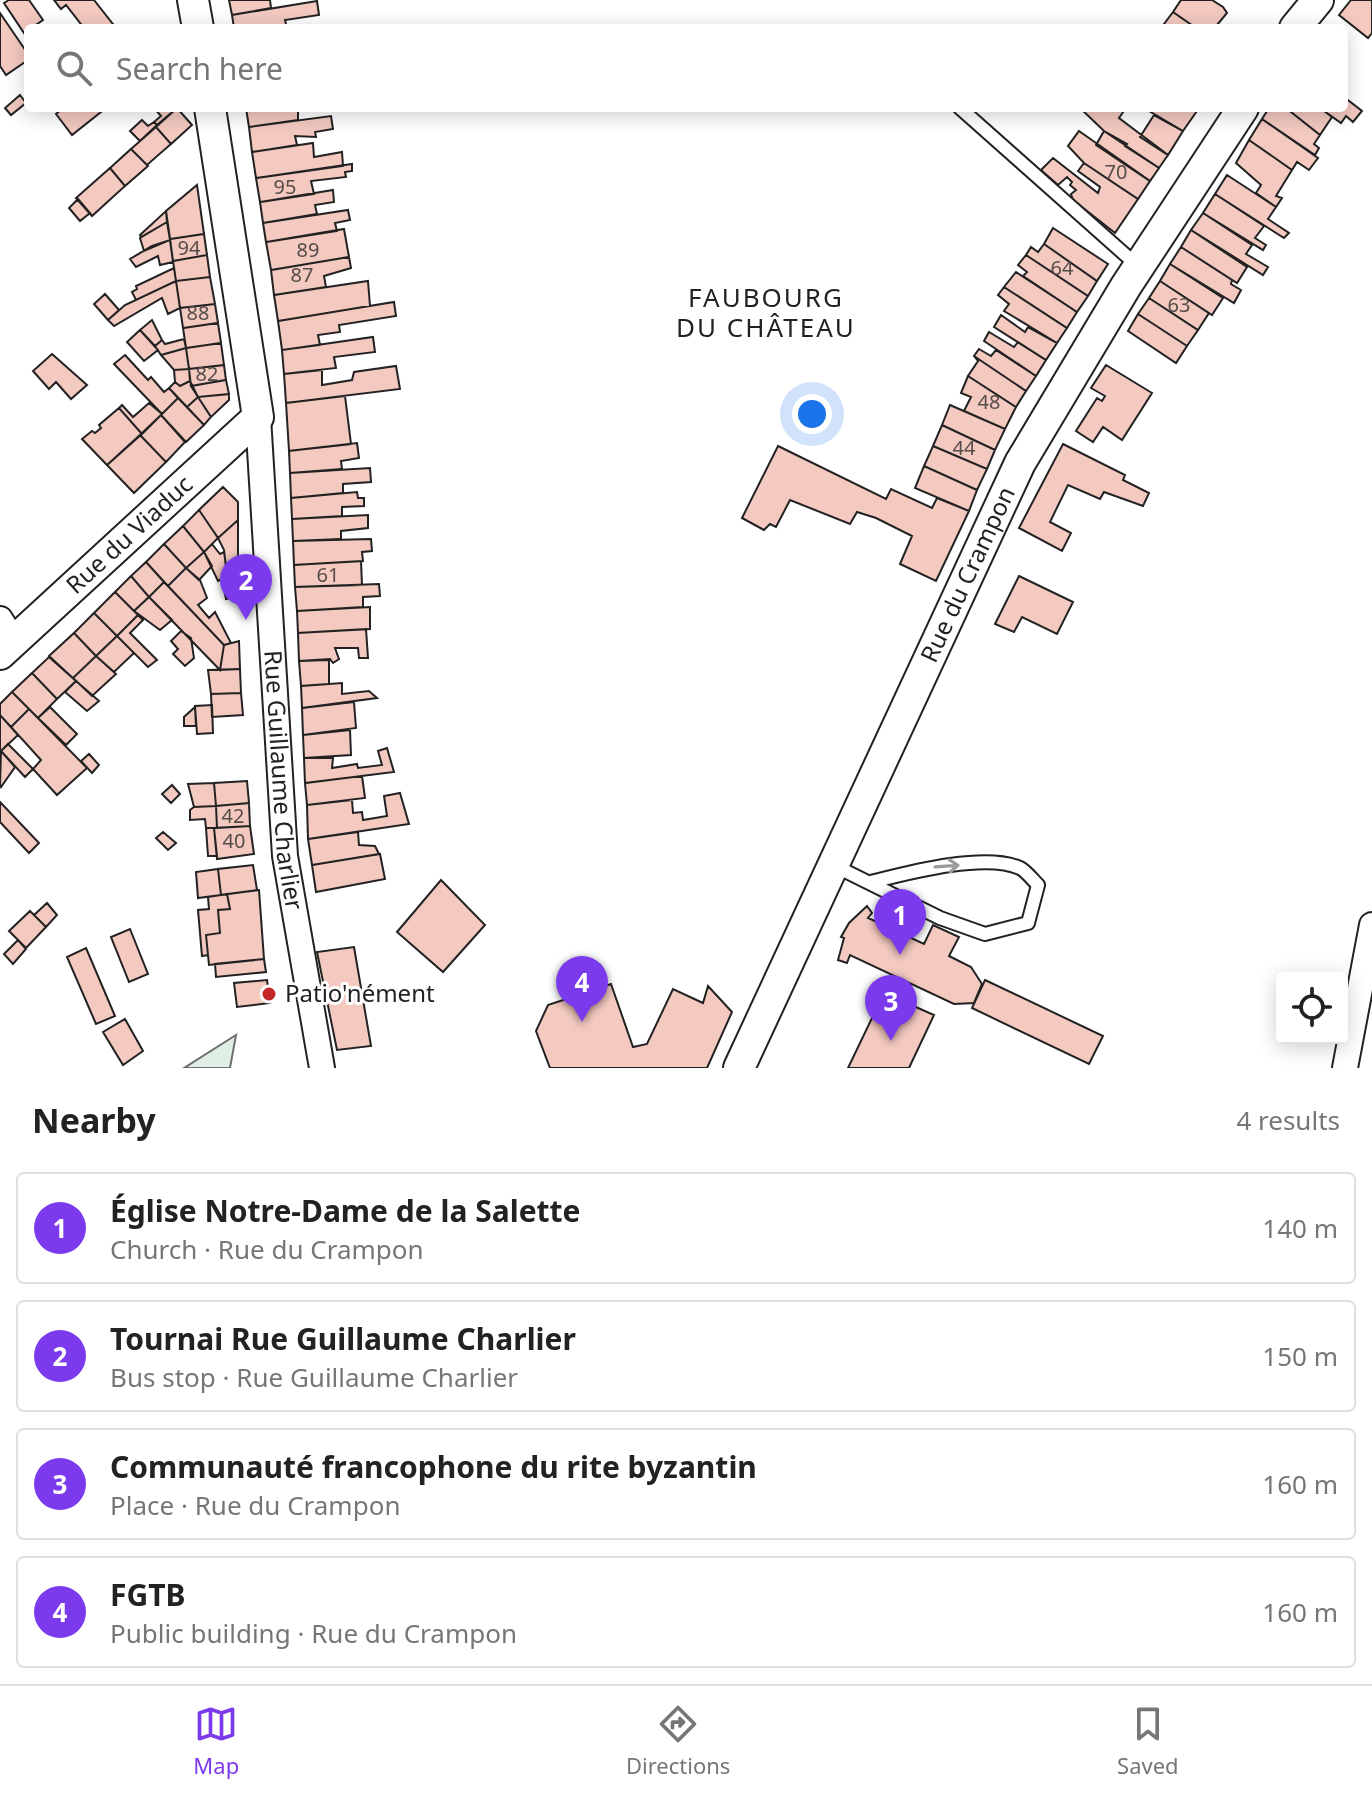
<!DOCTYPE html>
<html lang="en">
<head>
<meta charset="utf-8">
<style>
	body { margin:0; font-family:"Noto Sans",sans-serif; background:#f6f6f6; color:#222 }
	.controls { position:absolute; right:24px; bottom:24px; display:grid; overflow:hidden; border-radius:8px; box-shadow:0 4px 20px #0003 }
	.controls button { width:72px; height:72px; display:grid; place-items:center; padding:0; border:0; border-bottom:2px solid #e0e0e0; background:#fff; color:#222; font:40px sans-serif }
	.you { position:absolute; left:812px; top:414px; width:28px; height:28px; margin:-20px; border:6px solid #fff; border-radius:50%; background:#1a73e8; box-shadow:0 0 0 12px #1a73e833 }
	.badge { display:grid; place-items:center; width:52px; height:52px; border-radius:50%; background:#7c3aed; color:#fff; font-size:26px; font-weight:700 }
	.pin { position:absolute; translate:-50% -66px; filter:drop-shadow(0 2px 4px #0008) }
	.pin::after { content:''; position:absolute; top:42px; width:28px; height:24px; background:inherit; clip-path:polygon(0 0,100% 0,50% 100%) }
	.list { margin:0; padding:0; list-style:none }
	h2 { display:flex; justify-content:space-between; align-items:center; height:104px; margin:0; padding:0 32px; font-size:34px }
	h2 small { font-size:26px; font-weight:400; color:#767676 }
	.list li { display:grid; grid-template-columns:52px 1fr auto; gap:24px; align-items:center; box-sizing:border-box; height:112px; margin:0 16px 16px; padding:0 16px; border:2px solid #e0e0e0; border-radius:8px }
	.list b { display:block; font-size:30px; white-space:nowrap }
	.list p { margin:0; font-size:26px; white-space:nowrap; color:#767676 }
	.list em { font-size:26px; font-style:normal; color:#767676 }
	.icon { flex:none; width:44px; height:44px; fill:none; stroke:currentColor; stroke-width:2; stroke-linecap:round; stroke-linejoin:round }
	.map { position:relative; flex:none; width:1372px; height:1068px; overflow:hidden }
	.search { position:absolute; background:#fff; box-shadow:0 4px 20px #0003; left:24px; right:24px; top:24px; height:88px; display:flex; align-items:center; gap:20px; box-sizing:border-box; padding:0 28px; border-radius:8px; color:#767676; font-size:30px }
	.sheet { height:616px; background:#fff }
	nav { display:flex; justify-content:space-around; align-items:center; box-sizing:border-box; height:112px; border-top:2px solid #e0e0e0; background:#fff; font-size:22px; color:#767676 }
	nav a { display:grid; justify-items:center; gap:4px }
	nav .on { color:#7c3aed }
	.map>svg:first-child { display:block }
	.green { fill:#e0efe3; stroke:#6f6f6f; stroke-width:2 }
	.building { fill:#f3c9c0; stroke:#222; stroke-width:2 }
	.lines { fill:none; stroke-linecap:round; stroke-linejoin:round }
	.service-casing { stroke:#222; stroke-width:16 }
	.minor-casing { stroke:#222; stroke-width:28 }
	.tertiary-casing { stroke:#222; stroke-width:34 }
	.service { stroke:#fff; stroke-width:12 }
	.minor { stroke:#fff; stroke-width:24 }
	.tertiary { stroke:#fff; stroke-width:30 }
	.oneway { stroke:#9c9c9c }
	.poi-dot { fill:#c62828; stroke:#fff; stroke-width:3 }
	.labels { text-anchor:middle; stroke-width:6; stroke-linejoin:round; paint-order:stroke }
	.number-label { font-size:20px; fill:#564c4a }
	.street-label { font-size:24px; fill:#222; stroke:#fff }
	.poi-label { font-size:24px; fill:#222; stroke:#fff; text-anchor:start }
	.neighbourhood-label { font-size:26px; letter-spacing:2px; fill:#222; stroke:#fff }
</style>
</head>
<body>
<div class="map">
<svg width="1372" height="1068" viewBox="0 0 1372 1068">
	<rect width="100%" height="100%" fill="#fff"/>
	<!-- green -->
	<path class="green" d="M 236,1035 L 230,1068 L 184,1068 Z"/>
	<!-- building -->
	<path class="building" d="M 9,0 L 29,0 L 43,20 L 24,33 L 4,3 Z
		M 54,0 L 94,0 L 116,28 L 84,28 L 66,5 L 61,9 Z
		M 229,0 L 270,0 L 271,8 L 232,15 Z
		M 1181,0 L 1212,0 L 1223,7 L 1227,13 L 1217,25 L 1220,28 L 1196,28 L 1173,12 Z
		M 1351,0 L 1372,0 L 1372,33 L 1368,38 L 1339,15 Z
		M 317,1 L 319,15 L 285,20 L 287,28 L 234,28 L 232,15 Z
		M 1173,12 L 1196,28 L 1161,28 Z
		M 0,13 L 28,54 L 28,60 L 6,75 L 0,66 Z
		M 20,95 L 26,103 L 11,115 L 5,108 Z
		M 1344,97 L 1362,111 L 1353,122 L 1346,116 L 1341,123 L 1320,108 L 1344,108 Z
		M 63,108 L 106,108 L 72,135 L 56,114 Z
		M 154,108 L 177,108 L 157,125 L 154,122 L 161,116 Z
		M 177,108 L 192,125 L 171,144 L 156,127 Z
		M 246,108 L 316,108 L 298,111 L 298,120 L 249,127 Z
		M 1080,108 L 1126,108 L 1119,118 L 1168,155 L 1159,168 L 1125,146 L 1127,144 L 1104,131 Z
		M 1144,108 L 1199,108 L 1183,131 Z
		M 1269,108 L 1286,108 L 1320,135 L 1314,144 L 1319,148 L 1315,155 L 1262,119 Z
		M 1286,108 L 1320,108 L 1332,117 L 1320,135 Z
		M 1154,115 L 1183,131 L 1168,155 L 1140,137 Z
		M 331,116 L 333,129 L 315,132 L 316,137 L 295,136 L 297,145 L 252,152 L 249,127 Z
		M 1262,119 L 1318,158 L 1309,170 L 1297,162 L 1292,170 L 1249,140 Z
		M 142,120 L 148,126 L 154,122 L 157,125 L 140,141 L 130,131 Z
		M 156,127 L 171,144 L 147,165 L 131,149 Z
		M 1079,131 L 1150,181 L 1138,199 L 1084,163 L 1068,146 Z
		M 1104,131 L 1159,168 L 1150,181 L 1096,145 Z
		M 1249,140 L 1292,170 L 1276,196 L 1282,198 L 1276,207 L 1256,193 L 1261,185 L 1236,163 Z
		M 313,143 L 314,157 L 342,152 L 343,166 L 256,178 L 252,152 Z
		M 131,149 L 148,166 L 125,186 L 110,168 Z
		M 1053,158 L 1098,193 L 1100,187 L 1078,171 L 1084,163 L 1138,199 L 1115,233 L 1073,200 L 1071,194 L 1076,190 L 1070,185 L 1072,182 L 1067,177 L 1058,185 L 1041,170 Z
		M 352,164 L 352,171 L 345,172 L 346,177 L 311,181 L 314,194 L 260,202 L 256,178 Z
		M 110,168 L 125,186 L 92,216 L 76,198 Z
		M 1227,175 L 1276,207 L 1268,219 L 1289,233 L 1284,238 L 1215,194 Z
		M 197,185 L 204,234 L 170,239 L 166,211 Z
		M 333,190 L 334,202 L 315,205 L 317,214 L 263,223 L 260,202 Z
		M 1215,194 L 1264,226 L 1255,238 L 1266,245 L 1263,250 L 1203,213 Z
		M 78,199 L 90,213 L 80,221 L 69,208 Z
		M 348,210 L 350,220 L 335,223 L 337,231 L 266,242 L 263,223 Z
		M 166,211 L 167,222 L 141,237 L 140,235 Z
		M 1203,213 L 1252,245 L 1246,254 L 1268,267 L 1263,275 L 1191,230 Z
		M 167,222 L 170,240 L 144,251 L 140,238 Z
		M 1053,228 L 1108,264 L 1097,281 L 1044,244 Z
		M 344,229 L 349,257 L 271,270 L 266,242 Z
		M 1191,230 L 1247,267 L 1237,283 L 1181,247 Z
		M 204,234 L 207,255 L 173,261 L 170,239 Z
		M 170,240 L 173,262 L 160,265 L 158,256 L 136,267 L 130,259 L 152,246 Z
		M 1044,244 L 1097,281 L 1088,296 L 1026,255 L 1031,247 L 1038,252 Z
		M 1181,247 L 1232,280 L 1231,284 L 1241,290 L 1234,303 L 1170,264 Z
		M 207,255 L 210,277 L 176,281 L 173,261 Z
		M 1026,255 L 1088,296 L 1077,312 L 1023,276 L 1027,272 L 1018,265 Z
		M 349,257 L 351,268 L 324,276 L 326,287 L 274,295 L 271,270 Z
		M 1170,264 L 1223,298 L 1212,315 L 1160,281 Z
		M 174,268 L 176,281 L 136,300 L 132,292 L 137,289 L 136,286 Z
		M 1016,272 L 1077,312 L 1067,328 L 1004,287 Z
		M 210,277 L 215,304 L 180,308 L 176,281 Z
		M 176,281 L 180,308 L 168,314 L 162,298 L 114,326 L 108,320 L 125,305 Z
		M 368,281 L 370,306 L 278,321 L 274,295 Z
		M 1160,281 L 1209,313 L 1198,330 L 1149,298 Z
		M 1004,287 L 1067,328 L 1057,343 L 1004,311 L 1009,304 L 998,295 Z
		M 105,294 L 119,310 L 108,320 L 94,304 Z
		M 1149,298 L 1198,330 L 1187,346 L 1138,314 Z
		M 394,302 L 396,316 L 339,325 L 340,332 L 318,335 L 320,345 L 282,350 L 278,321 Z
		M 215,304 L 218,323 L 183,328 L 180,308 Z
		M 1138,314 L 1187,346 L 1176,363 L 1128,331 Z
		M 1001,315 L 1025,332 L 1028,327 L 1057,343 L 1046,360 L 994,327 Z
		M 152,320 L 162,340 L 155,346 L 140,330 Z
		M 218,323 L 221,343 L 186,348 L 183,328 Z
		M 140,330 L 158,350 L 144,361 L 127,342 Z
		M 989,332 L 1014,347 L 1018,342 L 1046,360 L 1036,376 L 984,341 Z
		M 373,337 L 375,352 L 334,357 L 336,368 L 284,374 L 282,350 Z
		M 184,339 L 186,348 L 161,355 L 155,346 L 162,340 L 165,344 Z
		M 221,343 L 224,365 L 189,369 L 186,348 Z
		M 186,348 L 189,369 L 174,370 L 161,355 Z
		M 979,349 L 991,356 L 996,350 L 1036,376 L 1026,391 L 974,356 Z
		M 52,354 L 87,385 L 71,399 L 56,382 L 49,389 L 33,371 Z
		M 125,355 L 148,380 L 151,377 L 164,392 L 169,388 L 178,398 L 162,414 L 114,364 Z
		M 974,356 L 1026,391 L 1016,407 L 968,376 L 978,361 Z
		M 224,365 L 226,380 L 191,386 L 189,369 Z
		M 1106,365 L 1152,393 L 1122,440 L 1103,427 L 1093,442 L 1076,431 L 1097,398 L 1102,401 L 1105,396 L 1091,388 Z
		M 396,366 L 400,389 L 286,403 L 284,374 L 322,370 L 322,385 L 352,380 L 354,372 Z
		M 189,369 L 190,381 L 180,386 L 175,382 L 174,370 Z
		M 968,376 L 1016,407 L 1005,429 L 964,411 L 971,397 L 961,393 Z
		M 226,380 L 229,394 L 198,397 L 191,386 Z
		M 190,381 L 198,397 L 187,407 L 169,388 L 175,382 L 180,386 Z
		M 229,394 L 229,400 L 211,417 L 198,397 Z
		M 345,396 L 351,444 L 289,451 L 286,403 Z
		M 198,397 L 211,417 L 204,425 L 187,407 Z
		M 178,398 L 204,425 L 186,442 L 161,415 Z
		M 149,403 L 162,414 L 142,434 L 119,408 L 122,405 L 133,417 Z
		M 950,405 L 1005,429 L 995,450 L 942,425 Z
		M 119,408 L 142,434 L 107,465 L 82,439 L 92,431 L 95,433 L 101,428 L 99,425 Z
		M 161,415 L 185,442 L 166,462 L 140,435 Z
		M 942,425 L 995,450 L 987,469 L 933,446 Z
		M 140,435 L 166,462 L 134,493 L 107,465 Z
		M 357,443 L 359,458 L 341,461 L 342,469 L 290,473 L 289,451 Z
		M 1063,444 L 1125,475 L 1123,480 L 1149,493 L 1143,506 L 1104,492 L 1100,499 L 1068,485 L 1050,522 L 1071,533 L 1062,551 L 1019,528 Z
		M 778,446 L 886,499 L 891,489 L 932,508 L 937,498 L 969,511 L 936,581 L 900,564 L 912,536 L 876,518 L 857,512 L 850,524 L 790,500 L 776,527 L 770,524 L 764,530 L 742,518 Z
		M 933,446 L 987,469 L 977,490 L 924,466 Z
		M 924,466 L 977,490 L 969,511 L 915,488 Z
		M 370,468 L 371,482 L 343,484 L 343,493 L 291,498 L 290,473 Z
		M 223,487 L 238,502 L 238,520 L 218,538 L 199,510 Z
		M 357,492 L 358,498 L 364,498 L 364,506 L 342,507 L 342,516 L 292,519 L 291,498 Z
		M 199,510 L 218,538 L 204,552 L 183,526 Z
		M 368,515 L 368,528 L 341,531 L 341,539 L 293,541 L 292,519 Z
		M 238,520 L 238,578 L 227,576 L 224,550 L 218,538 Z
		M 183,526 L 204,552 L 186,568 L 164,544 Z
		M 371,539 L 372,551 L 362,552 L 363,561 L 294,565 L 293,541 Z
		M 164,544 L 186,568 L 168,586 L 146,562 Z
		M 212,544 L 220,554 L 224,552 L 231,598 L 226,599 L 222,579 L 218,581 L 204,552 Z
		M 204,552 L 212,566 L 199,580 L 186,568 Z
		M 361,561 L 362,585 L 295,587 L 294,565 Z
		M 146,562 L 164,582 L 149,597 L 131,576 Z
		M 186,568 L 200,580 L 207,598 L 198,605 L 209,618 L 215,612 L 231,643 L 224,645 L 168,586 Z
		M 131,576 L 149,597 L 134,611 L 115,592 Z
		M 1019,576 L 1073,602 L 1057,634 L 1022,617 L 1014,632 L 995,624 Z
		M 164,582 L 224,645 L 220,670 L 149,597 Z
		M 379,584 L 380,596 L 363,597 L 363,607 L 297,611 L 295,587 Z
		M 115,592 L 138,615 L 117,636 L 94,613 Z
		M 149,597 L 172,620 L 160,630 L 134,611 Z
		M 370,607 L 370,629 L 298,633 L 297,611 Z
		M 94,613 L 117,636 L 96,656 L 74,633 Z
		M 138,615 L 143,620 L 130,633 L 157,660 L 148,667 L 117,636 Z
		M 366,629 L 368,658 L 359,658 L 358,648 L 335,648 L 339,659 L 333,663 L 330,659 L 299,661 L 298,633 Z
		M 181,631 L 191,638 L 194,658 L 185,666 L 173,654 L 178,649 L 171,641 Z
		M 74,633 L 96,656 L 73,678 L 76,681 L 49,656 Z
		M 117,636 L 134,653 L 114,672 L 96,656 Z
		M 239,641 L 240,669 L 220,670 L 224,645 Z
		M 96,656 L 116,674 L 92,696 L 73,678 Z
		M 49,657 L 76,681 L 57,699 L 32,673 Z
		M 329,660 L 329,684 L 301,686 L 299,661 Z
		M 240,669 L 241,693 L 211,694 L 208,670 Z
		M 32,673 L 57,699 L 38,718 L 12,692 Z
		M 76,681 L 99,701 L 87,711 L 65,692 Z
		M 342,683 L 342,694 L 369,691 L 377,698 L 302,708 L 301,686 Z
		M 12,692 L 29,709 L 11,727 L 0,715 L 0,704 Z
		M 241,693 L 243,715 L 212,717 L 211,694 Z
		M 354,702 L 356,728 L 303,735 L 302,708 Z
		M 212,705 L 213,733 L 197,734 L 195,706 Z
		M 50,707 L 77,734 L 66,745 L 38,718 Z
		M 195,707 L 196,726 L 184,726 L 184,717 Z
		M 29,709 L 87,768 L 57,795 L 33,769 L 41,760 L 11,727 Z
		M 0,715 L 18,735 L 1,751 L 0,751 Z
		M 350,730 L 351,755 L 304,758 L 303,735 Z
		M 8,744 L 33,769 L 25,777 L 1,751 Z
		M 387,748 L 394,772 L 305,783 L 304,758 L 333,758 L 332,768 L 357,764 L 358,768 L 382,765 L 378,751 Z
		M 1,751 L 15,767 L 1,787 L 0,785 Z
		M 89,754 L 99,765 L 92,773 L 81,761 Z
		M 362,776 L 365,798 L 307,805 L 305,783 Z
		M 247,781 L 249,803 L 216,806 L 214,783 Z
		M 214,783 L 216,806 L 194,807 L 188,784 Z
		M 172,785 L 180,794 L 171,803 L 162,794 Z
		M 400,793 L 409,824 L 308,839 L 307,805 L 352,800 L 353,813 L 362,812 L 363,820 L 387,816 L 384,796 Z
		M 0,802 L 39,843 L 29,853 L 0,822 Z
		M 249,803 L 250,826 L 217,828 L 216,806 Z
		M 216,806 L 217,828 L 206,828 L 205,819 L 190,820 L 190,810 L 194,807 Z
		M 250,826 L 254,854 L 217,859 L 214,828 Z
		M 206,828 L 214,828 L 217,856 L 208,856 Z
		M 163,832 L 176,843 L 168,850 L 156,838 Z
		M 358,832 L 359,845 L 375,846 L 379,854 L 312,865 L 308,839 Z
		M 380,854 L 385,879 L 316,892 L 312,865 Z
		M 253,865 L 257,890 L 221,895 L 218,869 Z
		M 218,869 L 221,895 L 198,898 L 196,872 Z
		M 441,880 L 485,925 L 443,972 L 397,932 Z
		M 259,890 L 264,959 L 209,965 L 206,935 L 220,933 L 218,910 L 230,909 L 227,894 Z
		M 227,894 L 230,909 L 218,910 L 220,933 L 206,935 L 208,955 L 202,956 L 198,910 L 209,909 L 208,897 Z
		M 47,903 L 57,915 L 46,927 L 34,915 Z
		M 867,906 L 872,913 L 868,918 L 924,944 L 933,925 L 959,937 L 949,956 L 971,967 L 982,984 L 974,1003 L 954,1004 L 850,955 L 847,963 L 838,960 L 844,938 L 841,937 L 849,923 Z
		M 30,911 L 46,927 L 26,948 L 9,931 Z
		M 130,929 L 148,974 L 129,982 L 111,937 Z
		M 18,940 L 26,949 L 13,964 L 4,954 Z
		M 354,947 L 371,1046 L 337,1050 L 317,952 Z
		M 86,948 L 115,1016 L 96,1024 L 67,957 Z
		M 264,959 L 266,972 L 216,977 L 215,964 Z
		M 267,980 L 270,1003 L 237,1007 L 234,983 Z
		M 985,980 L 1103,1036 L 1089,1064 L 972,1008 Z
		M 611,984 L 633,1047 L 647,1044 L 673,989 L 703,1003 L 708,986 L 732,1012 L 707,1068 L 550,1068 L 536,1031 L 548,1005 Z
		M 884,993 L 934,1015 L 909,1068 L 848,1068 Z
		M 125,1019 L 143,1051 L 123,1065 L 103,1032 Z"/>
	<g class="lines">
		<defs>
			<path id="service" d="M 960,108 L 1139,267
				M 833,865 L 940,918 L 985,934 L 1028,923 L 1038,885 C 1033,880 1026,871 1020,868 C 985,852 907,873 871,882"/>
			<g id="minor">
				<path id="s1" d="M 258,417 L 285,856 L 322,1068"/>
				<path d="M 0,619 L 14,641"/>
				<path d="M 1345,1068 L 1372,925"/>
			</g>
			<g id="tertiary">
				<path d="M 193,0 L 198,28"/>
				<path d="M 1295,28 L 1318,0"/>
				<path id="s2" d="M 0,654 L 258,417 L 210,108"/>
				<path id="s3" d="M 739,1068 L 1020,463 L 1126,286 L 1243,108"/>
			</g>
		</defs>
		<!-- service casing -->
		<use href="#service" class="service-casing"/>
		<!-- minor casing -->
		<use href="#minor" class="minor-casing"/>
		<!-- tertiary casing -->
		<use href="#tertiary" class="tertiary-casing"/>
		<!-- service -->
		<use href="#service" class="service"/>
		<!-- minor -->
		<use href="#minor" class="minor"/>
		<!-- tertiary -->
		<use href="#tertiary" class="tertiary"/>
	</g>
	<!-- one-way arrows -->
	<defs><path id="oneway-shaft" d="M-6 0H5M1.5-3L5.5 0L1.5 3" fill="none" stroke-width="1.6" stroke-linecap="round" stroke-linejoin="round" transform="scale(2)"/></defs>
	<use class="oneway" href="#oneway-shaft" transform="translate(947 866) rotate(-4)"/>
	<!-- markers -->
	<circle class="poi-dot" cx="269" cy="994" r="8"/>
	<g class="labels">
		<!-- number labels -->
		<g class="number-label">
			<text x="1116" y="179">70</text>
			<text x="285" y="194">95</text>
			<text x="189" y="255">94</text>
			<text x="308" y="257">89</text>
			<text x="1062" y="275">64</text>
			<text x="302" y="282">87</text>
			<text x="1179" y="312">63</text>
			<text x="198" y="320">88</text>
			<text x="207" y="381">82</text>
			<text x="989" y="409">48</text>
			<text x="964" y="455">44</text>
			<text x="328" y="582">61</text>
			<text x="233" y="823">42</text>
			<text x="234" y="848">40</text>
		</g>
		<!-- street labels -->
		<g class="street-label">
			<text dy="8" stroke="none"><textPath href="#s2" startOffset="176">Rue du Viaduc</textPath></text>
			<text dy="8" stroke="none"><textPath href="#s3" startOffset="544">Rue du Crampon</textPath></text>
			<text dy="8" stroke="none"><textPath href="#s1" startOffset="364">Rue Guillaume Charlier</textPath></text>
		</g>
		<!-- poi labels -->
		<g class="poi-label">
			<text x="285" y="1002">Patio'nément</text>
		</g>
		<!-- neighbourhood labels -->
		<g class="neighbourhood-label">
			<text x="766" y="307">FAUBOURG<tspan x="766" dy="30">DU CHÂTEAU</tspan></text>
		</g>
	</g>
</svg>
<div class="controls">
<button><svg class="icon" aria-label="locate" viewBox="0 0 24 24"><circle cx="12" cy="12" r="6"/><path d="M12 2v4M12 18v4M2 12h4M18 12h4"/></svg></button>
</div>
<div class="you"></div>
<div class="pin badge" style="left:900px;top:955px">1</div>
<div class="pin badge" style="left:246px;top:620px">2</div>
<div class="pin badge" style="left:891px;top:1041px">3</div>
<div class="pin badge" style="left:582px;top:1022px">4</div>
<div class="search"><svg class="icon" aria-label="search" viewBox="0 0 24 24"><circle cx="10" cy="10" r="6"/><path d="M15 15l6 6"/></svg>Search here</div>
</div>
<section class="sheet">
<h2>Nearby<small>4 results</small></h2>
<ul class="list">
<li><span class="badge">1</span><div><b>Église Notre-Dame de la Salette</b><p>Church · Rue du Crampon</p></div><em>140 m</em></li>
<li><span class="badge">2</span><div><b>Tournai Rue Guillaume Charlier</b><p>Bus stop · Rue Guillaume Charlier</p></div><em>150 m</em></li>
<li><span class="badge">3</span><div><b>Communauté francophone du rite byzantin</b><p>Place · Rue du Crampon</p></div><em>160 m</em></li>
<li><span class="badge">4</span><div><b>FGTB</b><p>Public building · Rue du Crampon</p></div><em>160 m</em></li>
</ul>
</section>
<nav>
<a class="on"><svg class="icon" aria-label="map" viewBox="0 0 24 24"><path d="M3 6l6-2 6 2 6-2v14l-6 2-6-2-6 2zM9 4v14M15 6v14"/></svg>Map</a>
<a><svg class="icon" aria-label="directions" viewBox="0 0 24 24"><path d="M12 3l9 9-9 9-9-9zM9 14v-3h6M13 9l2 2-2 2"/></svg>Directions</a>
<a><svg class="icon" aria-label="saved" viewBox="0 0 24 24"><path d="M7 4h10v16l-5-4-5 4z"/></svg>Saved</a>
</nav>
</body>
</html>
